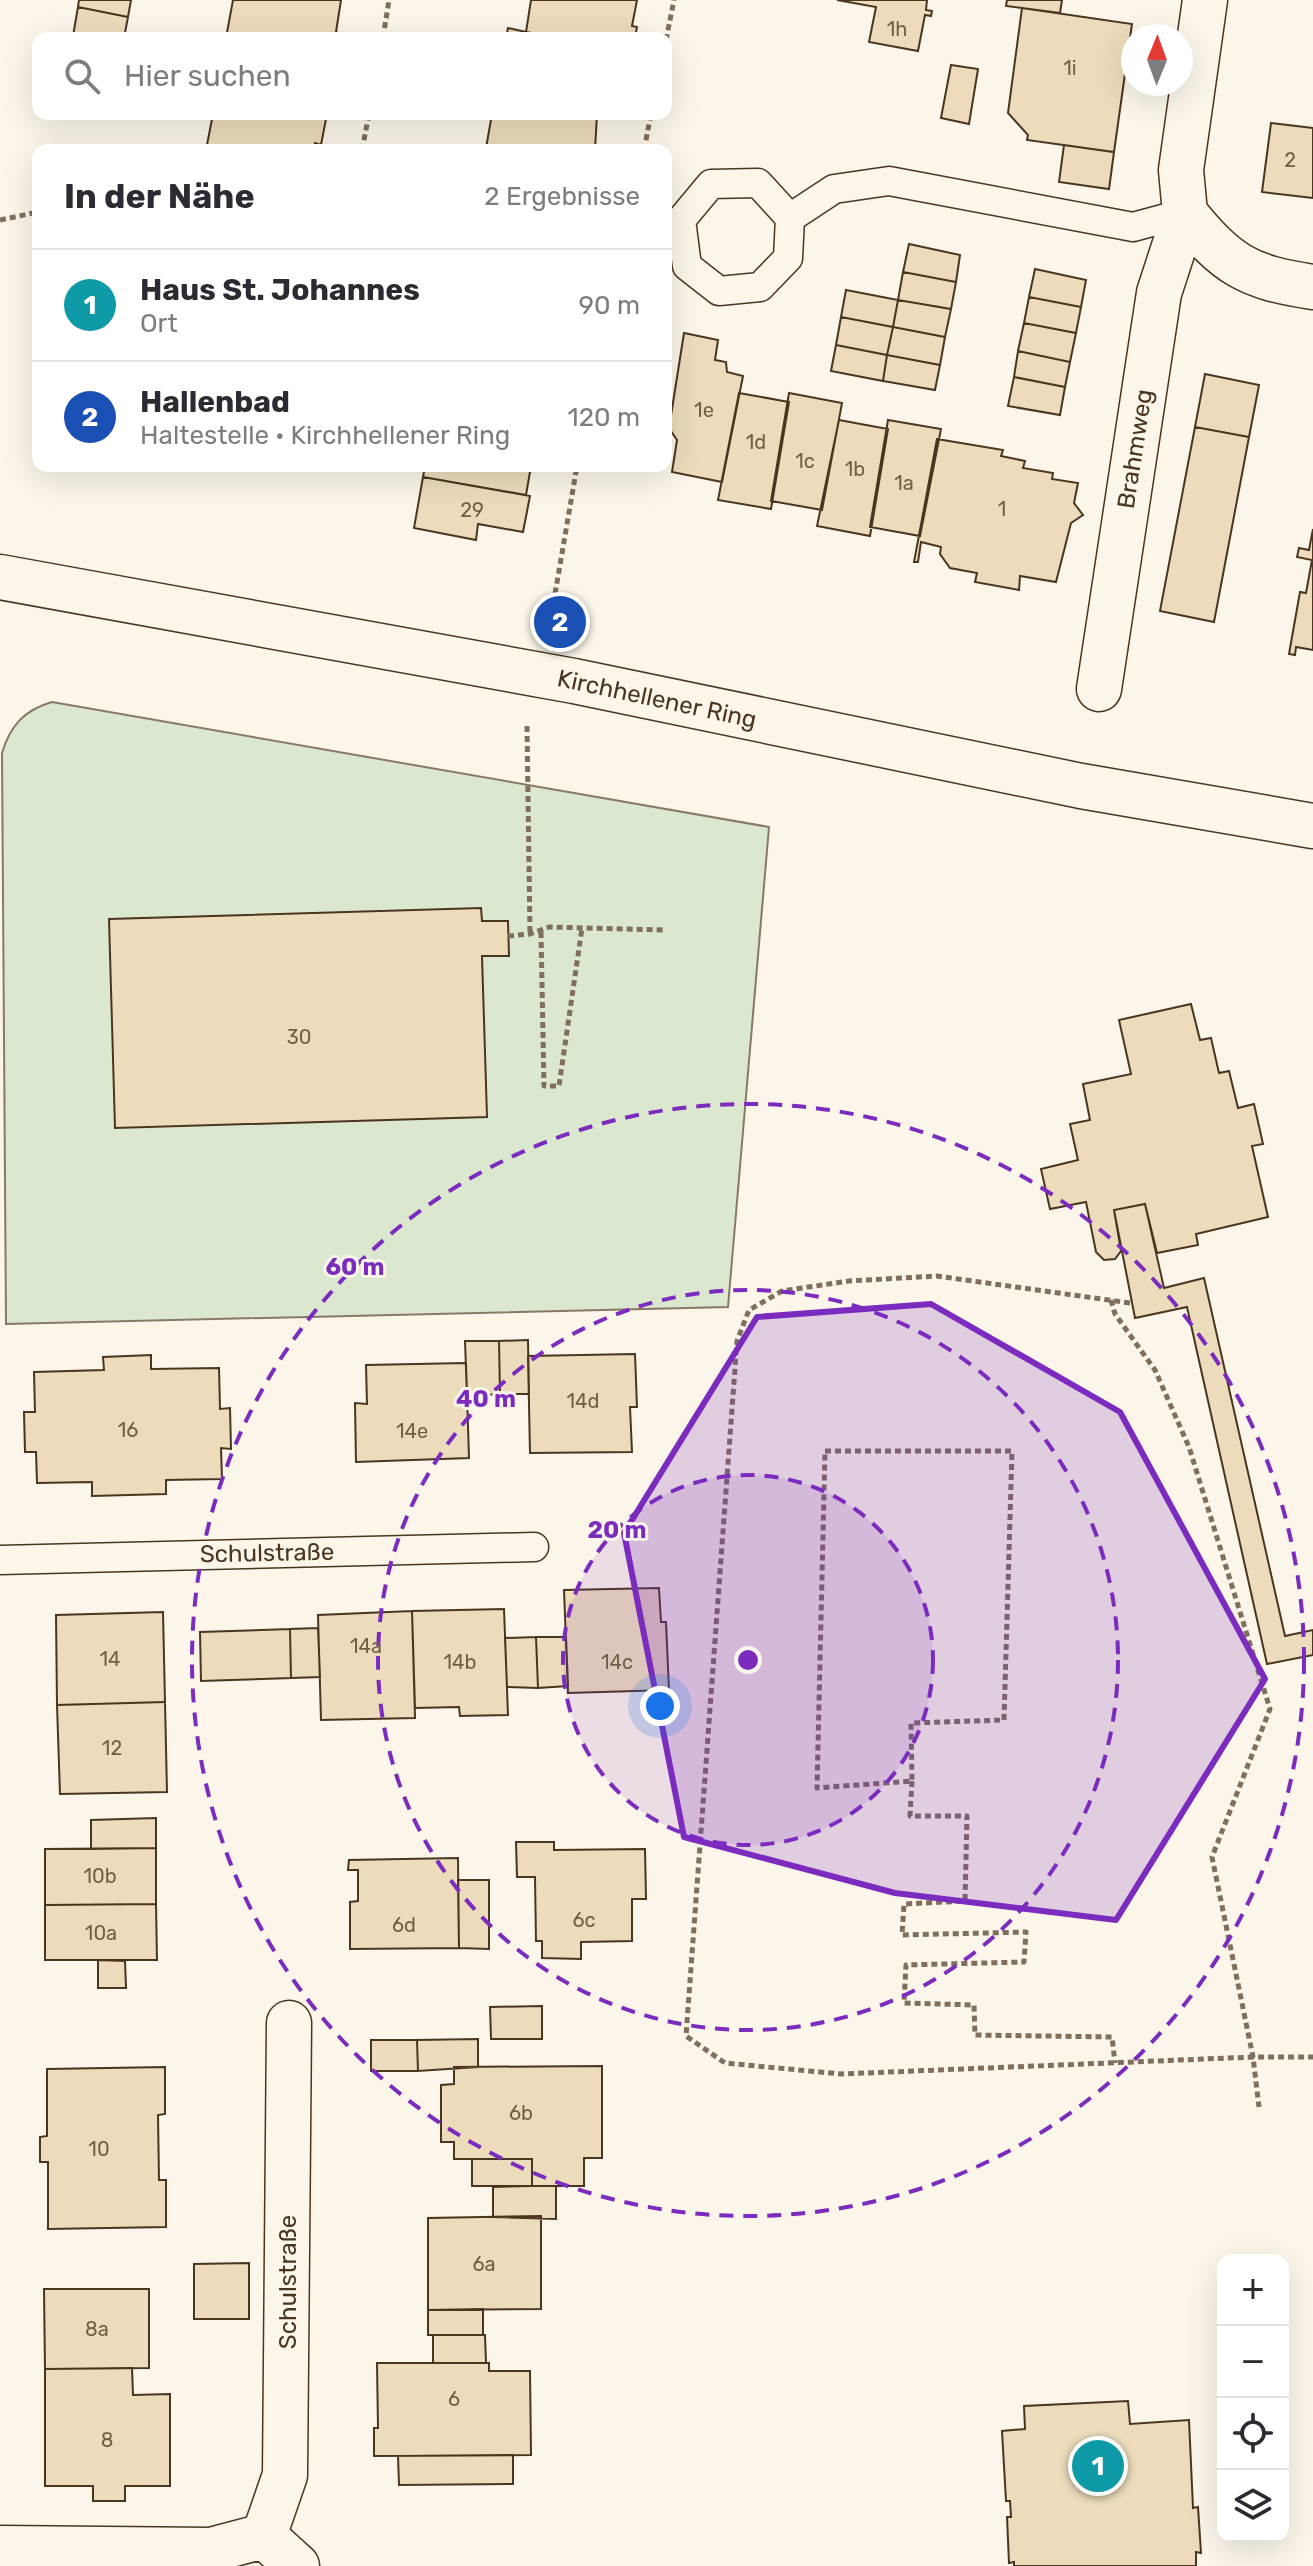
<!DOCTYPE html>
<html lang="de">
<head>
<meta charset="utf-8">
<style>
	body { margin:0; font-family:Rubik,sans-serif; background:#f7f7f7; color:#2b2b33 }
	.controls { position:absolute; right:24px; bottom:24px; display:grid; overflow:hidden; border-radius:16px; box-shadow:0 8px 32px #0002 }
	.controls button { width:72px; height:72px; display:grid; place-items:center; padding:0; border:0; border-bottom:2px solid #e1e1e2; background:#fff; color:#2b2b33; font:40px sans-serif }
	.compass { position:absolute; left:1121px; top:24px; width:72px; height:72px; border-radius:50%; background:#fff; box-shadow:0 8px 32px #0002; rotate:1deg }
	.you { position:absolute; left:660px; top:1706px; width:28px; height:28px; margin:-20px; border:6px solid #fff; border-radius:50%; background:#1a73e8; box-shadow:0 0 0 12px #1a73e833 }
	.badge { display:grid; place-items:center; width:52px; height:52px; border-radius:50%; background:#1a73e8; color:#fff; font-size:26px; font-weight:700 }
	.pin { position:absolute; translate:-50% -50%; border:4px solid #fff; box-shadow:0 2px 8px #0006 }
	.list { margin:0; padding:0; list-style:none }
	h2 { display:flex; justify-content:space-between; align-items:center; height:104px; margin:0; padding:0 32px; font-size:34px }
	h2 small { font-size:26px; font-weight:400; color:#7c7c81 }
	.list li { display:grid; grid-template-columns:52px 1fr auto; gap:24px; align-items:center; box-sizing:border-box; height:112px; padding:0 32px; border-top:2px solid #e1e1e2 }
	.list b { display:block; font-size:30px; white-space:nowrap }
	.list p { margin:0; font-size:26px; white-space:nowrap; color:#7c7c81 }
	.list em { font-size:26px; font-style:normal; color:#7c7c81 }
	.icon { flex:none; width:44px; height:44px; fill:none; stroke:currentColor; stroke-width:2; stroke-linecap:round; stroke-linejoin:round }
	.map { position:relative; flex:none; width:1313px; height:2566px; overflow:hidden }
	.search { position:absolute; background:#fff; box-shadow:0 8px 32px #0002; left:32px; top:32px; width:640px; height:88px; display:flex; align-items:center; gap:20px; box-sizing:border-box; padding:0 28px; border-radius:16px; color:#7c7c81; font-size:30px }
	.panel { position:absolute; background:#fff; box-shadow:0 8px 32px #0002; left:32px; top:144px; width:640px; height:328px; border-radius:16px }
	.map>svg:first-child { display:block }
	.green { fill:#dce7d0; stroke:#887966; stroke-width:2 }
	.building { fill:#ecdcbc; stroke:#4a3520; stroke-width:2 }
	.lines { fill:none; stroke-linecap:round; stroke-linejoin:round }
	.lane-casing { stroke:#4a3520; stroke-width:31 }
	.street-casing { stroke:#4a3520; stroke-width:47 }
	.secondary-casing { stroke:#4a3520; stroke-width:47 }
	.path { stroke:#7f6f5c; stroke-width:5; stroke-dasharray:6 4; stroke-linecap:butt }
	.lane { stroke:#fbf6e9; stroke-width:28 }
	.street { stroke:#fbf6e9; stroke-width:44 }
	.secondary { stroke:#fbf6e9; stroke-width:44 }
	.marked { fill:#7b2cbf; fill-opacity:0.2; stroke:#7b2cbf; stroke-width:6; stroke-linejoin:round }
	.ring { fill:none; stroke:#7b2cbf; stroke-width:4; stroke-dasharray:14 10 }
	.labels { text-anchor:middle; stroke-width:6; stroke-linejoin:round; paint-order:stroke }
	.number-label { font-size:20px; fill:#725f47 }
	.street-label { font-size:24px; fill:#4a3520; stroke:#fbf6e9 }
	.centre { fill:#7b2cbf; stroke:#fbf6e9; stroke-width:4 }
	.ring-label { font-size:24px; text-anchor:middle; font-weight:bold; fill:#7b2cbf; stroke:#fbf6e9; stroke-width:6; stroke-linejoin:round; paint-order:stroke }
</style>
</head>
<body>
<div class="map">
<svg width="1313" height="2566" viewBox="0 0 1313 2566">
	<rect width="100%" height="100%" fill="#fbf6e9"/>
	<!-- green -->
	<path class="green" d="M 52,702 L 769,827 L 728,1307 L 6,1324 L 2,753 C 10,726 24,710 52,702 Z"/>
	<!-- building -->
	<path class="building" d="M 79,0 L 131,0 L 128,17 L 78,7 Z
		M 233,0 L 341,0 L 336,32 L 341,34 L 341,38 L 226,38 Z
		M 531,0 L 637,0 L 632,26 L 637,27 L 635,38 L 560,38 L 526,32 Z
		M 837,0 L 927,0 L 926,10 L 932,11 L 931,16 L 925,15 L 918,51 L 869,42 L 876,7 Z
		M 1007,0 L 1062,0 L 1060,13 L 1006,6 Z
		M 78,7 L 128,17 L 124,38 L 73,36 Z
		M 1022,8 L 1132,24 L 1114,152 L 1027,140 L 1028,135 L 1008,113 Z
		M 508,28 L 526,32 L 560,38 L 506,38 Z
		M 951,65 L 978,69 L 969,124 L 941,118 Z
		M 213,114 L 298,114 L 326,119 L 321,145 L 315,143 L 314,150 L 206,150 Z
		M 492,114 L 597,114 L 595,150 L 486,148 Z
		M 1271,123 L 1313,128 L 1313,198 L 1262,192 Z
		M 1064,145 L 1114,152 L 1109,189 L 1059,182 Z
		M 909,244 L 960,255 L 956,282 L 903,272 Z
		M 1035,269 L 1086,280 L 1081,307 L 1029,297 Z
		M 903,272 L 956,282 L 951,309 L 898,300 Z
		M 846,290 L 898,300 L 893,327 L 841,317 Z
		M 1029,297 L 1081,307 L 1076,333 L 1024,323 Z
		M 898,300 L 951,309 L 945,337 L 893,327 Z
		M 841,317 L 893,327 L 887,355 L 836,345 Z
		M 1024,323 L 1076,333 L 1070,362 L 1018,351 Z
		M 893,327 L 945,337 L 940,365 L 887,355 Z
		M 684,333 L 718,340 L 715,360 L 726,362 L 727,372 L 743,376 L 722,482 L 672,472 L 677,440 L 669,428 Z
		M 836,345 L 887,355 L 883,381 L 831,371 Z
		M 1018,351 L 1070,362 L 1065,387 L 1014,377 Z
		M 887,355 L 940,365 L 935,390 L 883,381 Z
		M 1205,374 L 1259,385 L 1249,437 L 1195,427 Z
		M 1014,377 L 1065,387 L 1060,415 L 1008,406 Z
		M 739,393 L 789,402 L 771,509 L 718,500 Z
		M 789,393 L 842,403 L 822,510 L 771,501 Z
		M 839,420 L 888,429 L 870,536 L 817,526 Z
		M 888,420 L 941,429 L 920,536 L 870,527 Z
		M 1195,427 L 1249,437 L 1214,622 L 1160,611 Z
		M 937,439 L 1003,450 L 1001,456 L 1025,461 L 1023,468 L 1053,473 L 1052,479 L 1078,483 L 1074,503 L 1083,515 L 1071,523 L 1056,582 L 1020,576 L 1019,590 L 975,582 L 977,573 L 950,568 L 940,554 L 941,547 L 921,542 L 918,562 L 914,562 Z
		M 425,466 L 531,466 L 526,495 L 423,477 Z
		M 423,477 L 530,496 L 523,532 L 478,524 L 476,540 L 414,528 Z
		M 1313,529 L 1313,650 L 1296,647 L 1295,655 L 1289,654 L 1300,592 L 1306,593 L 1312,560 L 1297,557 L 1299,548 L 1309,550 Z
		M 481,908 L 482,921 L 508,921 L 509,956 L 482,956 L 487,1117 L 115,1128 L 109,919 Z
		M 1191,1004 L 1200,1040 L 1211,1038 L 1219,1073 L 1229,1071 L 1238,1108 L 1254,1104 L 1263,1144 L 1252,1146 L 1268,1217 L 1196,1234 L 1198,1245 L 1157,1253 L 1145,1204 L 1114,1210 L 1121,1251 L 1115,1259 L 1104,1260 L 1096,1252 L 1086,1202 L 1050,1209 L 1041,1169 L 1078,1160 L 1070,1124 L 1090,1120 L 1083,1084 L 1131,1074 L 1119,1020 Z
		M 1145,1204 L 1164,1288 L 1204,1278 L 1285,1636 L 1313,1630 L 1313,1655 L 1267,1664 L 1187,1307 L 1135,1318 L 1114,1210 Z
		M 528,1340 L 529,1394 L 500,1394 L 499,1341 Z
		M 465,1341 L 499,1341 L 500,1394 L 467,1396 Z
		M 635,1354 L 637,1407 L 630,1407 L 632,1452 L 530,1453 L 528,1356 Z
		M 151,1355 L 151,1369 L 219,1368 L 220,1409 L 230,1408 L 231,1449 L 221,1448 L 222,1479 L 166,1480 L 166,1494 L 92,1496 L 92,1482 L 37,1483 L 36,1452 L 25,1452 L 24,1412 L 35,1412 L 34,1372 L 104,1370 L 103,1357 Z
		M 466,1363 L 469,1458 L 356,1462 L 355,1403 L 367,1404 L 366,1365 Z
		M 659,1588 L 661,1622 L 666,1622 L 669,1690 L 568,1693 L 564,1590 Z
		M 504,1609 L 508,1715 L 460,1716 L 459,1707 L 415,1708 L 412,1611 Z
		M 412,1611 L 415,1718 L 321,1720 L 318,1615 Z
		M 163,1612 L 165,1702 L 57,1705 L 56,1615 Z
		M 318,1628 L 320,1677 L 291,1678 L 290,1629 Z
		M 290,1629 L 291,1678 L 201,1681 L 200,1632 Z
		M 536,1637 L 538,1688 L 507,1687 L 505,1638 Z
		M 536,1637 L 566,1637 L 568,1686 L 538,1688 Z
		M 165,1702 L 167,1792 L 60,1794 L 57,1705 Z
		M 156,1818 L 156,1848 L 91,1849 L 91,1820 Z
		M 516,1842 L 554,1842 L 554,1850 L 645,1849 L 646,1899 L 632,1899 L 632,1941 L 581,1942 L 581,1959 L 542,1958 L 542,1941 L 536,1941 L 535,1877 L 517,1877 Z
		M 156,1848 L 156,1904 L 45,1905 L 45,1849 Z
		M 458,1858 L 459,1948 L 350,1949 L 350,1902 L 358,1901 L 358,1870 L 348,1870 L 349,1860 Z
		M 458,1880 L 489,1880 L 489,1949 L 459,1948 Z
		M 156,1904 L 157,1960 L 45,1960 L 45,1905 Z
		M 98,1960 L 125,1961 L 126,1988 L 98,1988 Z
		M 542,2006 L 542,2039 L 491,2039 L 490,2007 Z
		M 478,2039 L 478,2067 L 418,2071 L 417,2040 Z
		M 371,2040 L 417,2040 L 418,2071 L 371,2071 Z
		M 602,2066 L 602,2158 L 584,2158 L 584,2186 L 532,2186 L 532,2159 L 454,2159 L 454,2142 L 441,2142 L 441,2085 L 454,2084 L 454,2067 Z
		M 165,2067 L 165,2114 L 158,2115 L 159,2180 L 166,2180 L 166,2227 L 48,2229 L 48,2162 L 40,2162 L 40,2137 L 47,2136 L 47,2069 Z
		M 472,2159 L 532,2159 L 532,2186 L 472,2186 Z
		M 532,2186 L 556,2186 L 556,2219 L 493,2217 L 493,2187 Z
		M 541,2216 L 541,2309 L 428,2310 L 428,2218 Z
		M 249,2263 L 249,2319 L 194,2319 L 194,2264 Z
		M 44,2289 L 149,2289 L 149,2368 L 45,2369 Z
		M 483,2309 L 483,2335 L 428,2335 L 428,2310 Z
		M 433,2335 L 485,2335 L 486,2363 L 433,2363 Z
		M 377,2363 L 489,2363 L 489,2371 L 530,2371 L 531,2455 L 374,2456 L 374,2428 L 378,2428 Z
		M 132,2368 L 133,2395 L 170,2394 L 170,2486 L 125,2486 L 125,2501 L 93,2501 L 93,2486 L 45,2486 L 45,2369 Z
		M 1128,2401 L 1130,2424 L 1189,2420 L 1193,2508 L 1198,2507 L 1201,2553 L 1196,2552 L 1196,2566 L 1014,2566 L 1014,2562 L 1009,2563 L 1007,2517 L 1011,2517 L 1010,2501 L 1006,2501 L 1002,2431 L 1025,2429 L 1024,2406 Z
		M 513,2455 L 513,2484 L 399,2485 L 398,2456 Z"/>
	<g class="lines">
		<defs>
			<path id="lane" d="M 758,183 L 790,218 L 788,258 L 760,287 L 719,291 L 687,266 L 681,220 L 711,184 Z
				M 790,218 L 834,189 L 889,181 L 1133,227 L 1185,213
				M 0,1560 L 534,1547"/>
			<path id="street" d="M 1185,213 C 1227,265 1247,277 1313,287
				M 1099,689 L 1159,293 L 1185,213 L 1181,170 L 1205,0
				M 264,2536 L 297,2566
				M 0,2548 L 211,2550 L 264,2536 L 285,2475 L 289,2023"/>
			<path id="secondary" d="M 0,577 L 574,681 L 1081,786 L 1313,826"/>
		</defs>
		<!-- lane casing -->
		<use href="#lane" class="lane-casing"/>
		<!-- street casing -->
		<use href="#street" class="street-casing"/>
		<!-- secondary casing -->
		<use href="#secondary" class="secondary-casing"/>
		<!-- path -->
		<path class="path" d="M 383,38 L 389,0
			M 666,40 L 674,0
			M 362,150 L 369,114
			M 644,150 L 651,114
			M 0,220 L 38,212
			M 550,623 L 577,466
			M 527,726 L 530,934
			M 541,932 L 544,1086 L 559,1086 L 582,928
			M 508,936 L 530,934 L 549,927 L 663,930
			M 1111,1300 L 1115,1314 L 1155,1370 L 1189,1447 L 1270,1709 L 1212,1857 L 1253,2057 L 1313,2057
			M 1130,1303 L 937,1276 L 849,1281 L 782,1291 L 749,1310 L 737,1341 L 686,2036 L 725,2063 L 841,2074 L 1253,2057 L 1259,2107
			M 825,1451 L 1012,1451 L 1004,1720 L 911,1723 L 912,1781 L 817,1788 Z
			M 912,1781 L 910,1816 L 967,1816 L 965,1901 L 904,1904 L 902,1935 L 1026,1932 L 1024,1962 L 906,1965 L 904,2003 L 974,2005 L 975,2035 L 1112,2037 L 1115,2063"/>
		<!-- lane -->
		<use href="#lane" class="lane"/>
		<!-- street -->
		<use href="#street" class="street"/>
		<!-- secondary -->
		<use href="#secondary" class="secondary"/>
	</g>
	<!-- marked area -->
	<path class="marked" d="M 931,1304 L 1120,1412 L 1265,1679 L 1116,1920 L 895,1893 L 684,1837 L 624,1533 L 757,1317 Z"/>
	<!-- distance rings -->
	<circle cx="748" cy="1660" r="185" fill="#7b2cbf" fill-opacity=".12"/>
	<g class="ring">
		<circle cx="748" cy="1660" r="185"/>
		<circle cx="748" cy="1660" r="370"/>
		<circle cx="748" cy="1660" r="556"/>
	</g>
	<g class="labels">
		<!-- number labels -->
		<g class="number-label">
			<text x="897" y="36">1h</text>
			<text x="1070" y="75">1i</text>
			<text x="1290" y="167">2</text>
			<text x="704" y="417">1e</text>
			<text x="756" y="449">1d</text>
			<text x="805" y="468">1c</text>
			<text x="855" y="476">1b</text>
			<text x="904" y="490">1a</text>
			<text x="1002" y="516">1</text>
			<text x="472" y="517">29</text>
			<text x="299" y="1044">30</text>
			<text x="583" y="1408">14d</text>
			<text x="128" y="1437">16</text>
			<text x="412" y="1438">14e</text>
			<text x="366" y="1653">14a</text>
			<text x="110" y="1666">14</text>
			<text x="460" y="1669">14b</text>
			<text x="617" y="1669">14c</text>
			<text x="112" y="1755">12</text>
			<text x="100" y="1883">10b</text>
			<text x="584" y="1927">6c</text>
			<text x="404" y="1932">6d</text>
			<text x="101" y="1940">10a</text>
			<text x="521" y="2120">6b</text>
			<text x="99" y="2156">10</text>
			<text x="484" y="2271">6a</text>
			<text x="97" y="2336">8a</text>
			<text x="454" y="2406">6</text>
			<text x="107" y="2447">8</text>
		</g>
		<!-- street labels -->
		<g class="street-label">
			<text transform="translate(1135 449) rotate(-81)" y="8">Brahmweg</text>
			<text transform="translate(657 699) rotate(12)" y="8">Kirchhellener Ring</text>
			<text transform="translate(267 1553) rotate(-1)" y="8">Schulstraße</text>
			<text transform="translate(288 2282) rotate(-90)" y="8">Schulstraße</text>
		</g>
	</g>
	<circle cx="748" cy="1660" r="12" class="centre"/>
	<g class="ring-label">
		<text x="355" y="1275">60 m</text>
		<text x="486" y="1407">40 m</text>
		<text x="617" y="1538">20 m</text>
	</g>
</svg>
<div class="controls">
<button>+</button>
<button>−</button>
<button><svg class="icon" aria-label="locate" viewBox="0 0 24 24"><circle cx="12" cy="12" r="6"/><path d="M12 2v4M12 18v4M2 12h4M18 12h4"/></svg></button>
<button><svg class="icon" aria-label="layers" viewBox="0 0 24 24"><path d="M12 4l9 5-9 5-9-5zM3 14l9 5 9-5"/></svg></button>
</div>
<svg class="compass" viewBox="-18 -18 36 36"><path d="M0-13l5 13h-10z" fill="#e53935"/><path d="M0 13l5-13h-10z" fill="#7c7c81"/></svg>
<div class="you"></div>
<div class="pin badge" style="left:1098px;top:2466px;background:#0f9aa8">1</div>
<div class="pin badge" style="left:560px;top:622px;background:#1a4fb4">2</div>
<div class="search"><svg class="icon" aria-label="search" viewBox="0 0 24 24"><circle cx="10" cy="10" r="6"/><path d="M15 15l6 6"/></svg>Hier suchen</div>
<section class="panel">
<h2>In der Nähe<small>2 Ergebnisse</small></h2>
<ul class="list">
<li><span class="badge" style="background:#0f9aa8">1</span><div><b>Haus St. Johannes</b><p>Ort</p></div><em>90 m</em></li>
<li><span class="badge" style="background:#1a4fb4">2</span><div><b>Hallenbad</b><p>Haltestelle · Kirchhellener Ring</p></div><em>120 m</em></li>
</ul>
</section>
</div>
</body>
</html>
